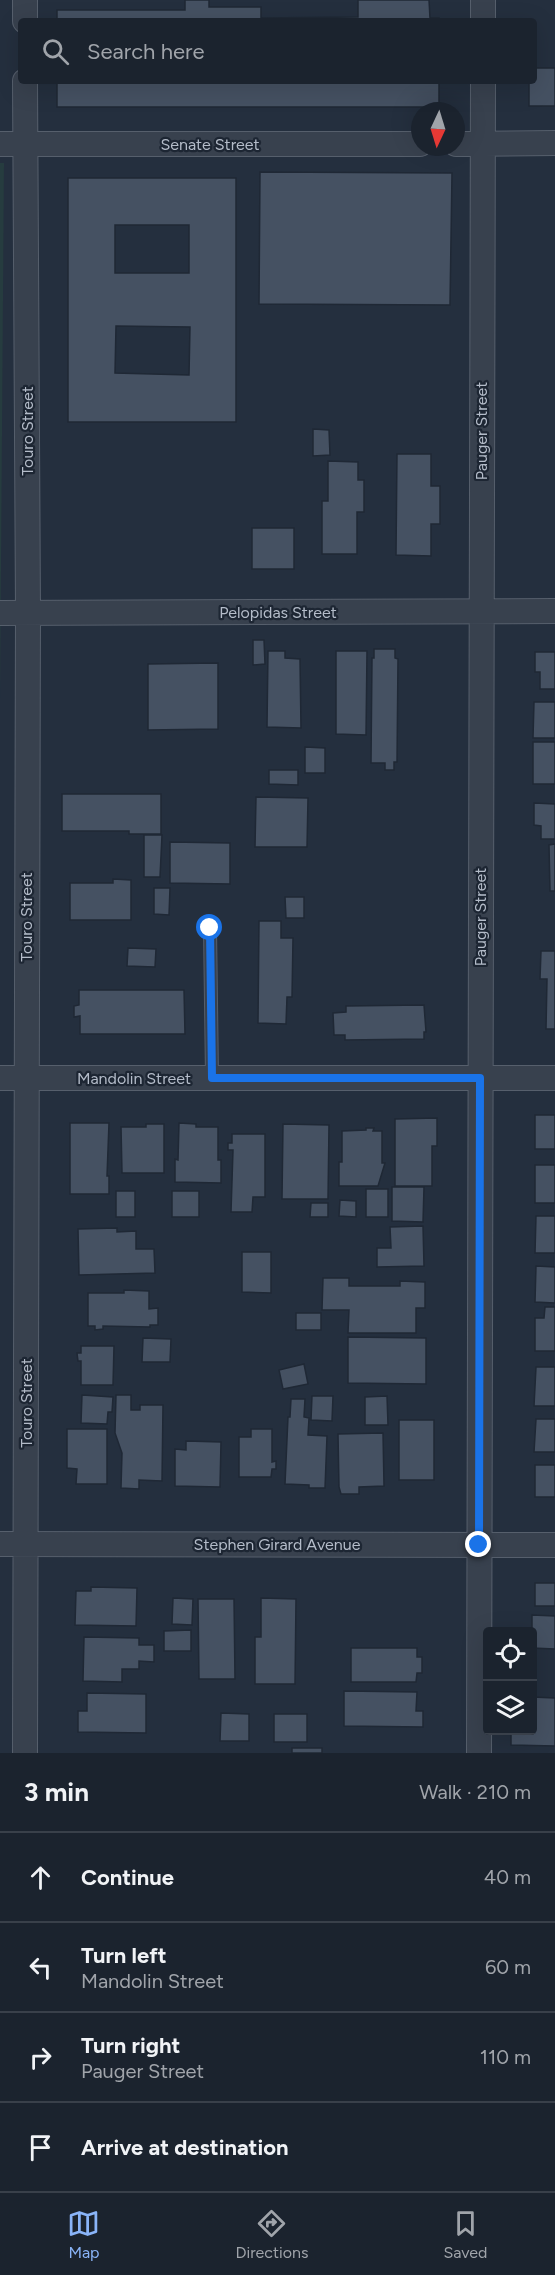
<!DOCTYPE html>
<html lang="en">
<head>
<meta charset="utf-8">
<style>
	body { margin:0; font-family:Figtree,sans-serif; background:#282f3a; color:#f1f3f6 }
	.controls { position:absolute; right:18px; bottom:18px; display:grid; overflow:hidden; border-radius:6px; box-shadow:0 6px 24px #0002 }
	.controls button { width:54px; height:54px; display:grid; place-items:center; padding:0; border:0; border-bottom:2px solid #39404a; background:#1b232e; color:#f1f3f6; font:30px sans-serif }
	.compass { position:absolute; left:411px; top:102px; width:54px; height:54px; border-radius:50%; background:#1b232e; box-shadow:0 6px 24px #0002; rotate:184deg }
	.stop { position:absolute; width:18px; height:18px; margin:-14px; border:4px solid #1a73e8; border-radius:50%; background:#fff }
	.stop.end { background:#1a73e8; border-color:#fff; box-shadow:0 2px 6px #0008 }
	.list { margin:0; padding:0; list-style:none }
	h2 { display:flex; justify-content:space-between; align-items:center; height:78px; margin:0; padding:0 24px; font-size:26px }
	h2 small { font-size:20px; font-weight:400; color:#a0a4aa }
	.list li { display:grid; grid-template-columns:39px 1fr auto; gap:18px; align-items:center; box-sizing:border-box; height:90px; padding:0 24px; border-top:2px solid #39404a }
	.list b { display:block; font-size:22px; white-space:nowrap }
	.list p { margin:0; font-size:20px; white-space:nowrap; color:#a0a4aa }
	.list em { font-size:20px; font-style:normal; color:#a0a4aa }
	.icon { flex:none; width:33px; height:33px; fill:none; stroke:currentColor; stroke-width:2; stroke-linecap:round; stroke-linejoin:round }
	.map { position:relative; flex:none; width:555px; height:1753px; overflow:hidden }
	.search { position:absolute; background:#1b232e; box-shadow:0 6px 24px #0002; left:18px; right:18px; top:18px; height:66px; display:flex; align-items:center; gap:15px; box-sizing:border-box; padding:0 21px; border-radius:6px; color:#a0a4aa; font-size:22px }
	.sheet { height:438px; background:#1b232e }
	nav { display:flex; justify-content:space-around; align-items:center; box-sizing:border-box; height:84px; border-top:2px solid #39404a; background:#1b232e; font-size:16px; color:#a0a4aa }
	nav a { display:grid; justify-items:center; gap:3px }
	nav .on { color:#8ab4f8 }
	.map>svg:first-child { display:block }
	.green { fill:#263c3f }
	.building { fill:#455162; stroke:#1f2835; stroke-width:1.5; fill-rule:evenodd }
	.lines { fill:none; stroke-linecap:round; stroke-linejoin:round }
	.lane-casing { stroke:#565f6c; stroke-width:14 }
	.street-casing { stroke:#565f6c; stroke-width:26 }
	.lane { stroke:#38414e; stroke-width:12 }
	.street { stroke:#38414e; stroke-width:24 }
	.route { stroke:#1a73e8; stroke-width:8 }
	.labels { text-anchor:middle; stroke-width:4.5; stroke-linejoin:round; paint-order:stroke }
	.street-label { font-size:16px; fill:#b4bcc9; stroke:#1d2633 }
</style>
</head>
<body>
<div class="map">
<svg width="555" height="1753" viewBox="0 0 555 1753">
	<rect width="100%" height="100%" fill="#242f3e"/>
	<!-- green -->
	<path class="green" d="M 0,163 L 4,163 L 0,703 Z"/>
	<!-- building -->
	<path class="building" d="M 185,0 L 209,0 L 209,7 L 261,7 L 261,18 L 358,17 L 358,0 L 429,0 L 430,18 L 439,18 L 439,21 L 57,21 L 57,10 L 185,10 Z
		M 534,68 L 555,68 L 555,106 L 529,106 L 529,81 L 534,81 Z
		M 57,81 L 439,81 L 439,107 L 57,107 Z
		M 260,172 L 452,173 L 450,305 L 259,304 Z
		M 68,178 L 236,178 L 236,422 L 68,422 ZM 115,225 L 189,225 L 189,273 L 115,273 ZM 116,326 L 190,327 L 189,375 L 115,373 Z
		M 313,429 L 329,430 L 330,455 L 313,456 Z
		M 397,454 L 431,454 L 431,486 L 440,486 L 440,524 L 431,524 L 431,556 L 396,555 Z
		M 328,461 L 358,462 L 358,480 L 364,480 L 364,512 L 357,512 L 357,554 L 322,554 L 322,501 L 328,501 Z
		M 252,528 L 294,528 L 294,569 L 252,569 Z
		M 253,640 L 264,640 L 265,664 L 253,665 Z
		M 374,649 L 395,649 L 395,658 L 398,659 L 397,762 L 394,762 L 394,770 L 385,770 L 385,763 L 371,763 L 372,658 L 374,658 Z
		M 268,651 L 285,651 L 285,658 L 300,659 L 301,728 L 267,727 Z
		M 336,651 L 367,651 L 366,735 L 336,734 Z
		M 535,652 L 555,652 L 555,689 L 540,689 L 540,672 L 535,672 Z
		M 218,663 L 218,729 L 148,730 L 148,664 Z
		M 534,702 L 555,702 L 555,738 L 533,738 Z
		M 533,742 L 555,742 L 555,784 L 533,784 Z
		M 305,747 L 325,748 L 325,773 L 305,773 Z
		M 269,770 L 298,770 L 298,785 L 269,784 Z
		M 62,794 L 161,794 L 161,834 L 129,834 L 129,831 L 62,831 Z
		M 256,797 L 308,798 L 307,847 L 255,847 Z
		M 534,803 L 555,804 L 555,839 L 541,839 L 541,826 L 534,825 Z
		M 144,835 L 162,835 L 160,877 L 144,877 Z
		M 170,842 L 230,843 L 230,884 L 170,883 Z
		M 555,844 L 555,891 L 550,891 L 549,845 Z
		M 113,879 L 131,880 L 131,920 L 70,920 L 70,883 L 113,883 Z
		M 154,888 L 170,888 L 169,915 L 154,914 Z
		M 285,897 L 304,897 L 304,918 L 286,918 Z
		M 259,921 L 281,921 L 281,938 L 293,938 L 292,997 L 287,997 L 286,1024 L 258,1023 Z
		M 128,948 L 156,949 L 155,967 L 127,966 Z
		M 541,951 L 555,951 L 555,1029 L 546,1029 L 547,979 L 540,979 Z
		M 79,990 L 184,990 L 185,1034 L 80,1034 L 80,1016 L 74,1017 L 74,1006 L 79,1005 Z
		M 424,1005 L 426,1032 L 424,1032 L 424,1039 L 345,1040 L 345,1035 L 334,1035 L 333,1013 L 346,1012 L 346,1006 Z
		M 535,1115 L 555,1115 L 555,1149 L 535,1149 Z
		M 437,1118 L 437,1146 L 432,1146 L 432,1186 L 395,1186 L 395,1119 Z
		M 70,1123 L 109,1123 L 107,1176 L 109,1176 L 109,1194 L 70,1194 Z
		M 179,1123 L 196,1124 L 196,1127 L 218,1127 L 218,1160 L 221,1160 L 221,1183 L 175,1182 L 175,1159 L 178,1160 Z
		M 146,1124 L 164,1124 L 164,1173 L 122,1173 L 121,1127 L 146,1127 Z
		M 283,1124 L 329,1125 L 328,1199 L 282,1199 Z
		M 366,1128 L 374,1128 L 373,1131 L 382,1131 L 382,1163 L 385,1163 L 378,1186 L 339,1186 L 339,1162 L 342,1162 L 342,1131 L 366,1130 Z
		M 232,1134 L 265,1134 L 265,1197 L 253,1197 L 252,1212 L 231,1212 L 233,1150 L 228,1150 L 228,1143 L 232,1143 Z
		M 535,1165 L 555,1165 L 555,1203 L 535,1203 Z
		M 392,1187 L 424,1187 L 423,1222 L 392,1221 Z
		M 366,1189 L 388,1189 L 388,1217 L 366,1217 Z
		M 116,1191 L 135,1191 L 135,1217 L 116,1217 Z
		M 172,1191 L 199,1191 L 199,1217 L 172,1217 Z
		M 340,1200 L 356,1201 L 356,1217 L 339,1216 Z
		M 311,1203 L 328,1203 L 328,1217 L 310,1217 Z
		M 536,1216 L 555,1216 L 555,1253 L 535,1253 Z
		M 423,1226 L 424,1266 L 377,1267 L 377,1248 L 391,1248 L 390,1227 Z
		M 117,1228 L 117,1232 L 136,1231 L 136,1249 L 154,1249 L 155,1273 L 79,1275 L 78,1229 Z
		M 242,1252 L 271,1252 L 271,1293 L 242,1292 Z
		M 536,1266 L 555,1267 L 555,1303 L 535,1302 Z
		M 323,1278 L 349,1278 L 349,1286 L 400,1286 L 400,1281 L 425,1282 L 425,1308 L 416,1308 L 416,1333 L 348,1333 L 349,1310 L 322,1310 Z
		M 124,1290 L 149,1291 L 149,1309 L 158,1308 L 158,1325 L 150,1325 L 150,1327 L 103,1326 L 103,1329 L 95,1330 L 95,1326 L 88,1326 L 88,1293 L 124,1293 Z
		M 545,1307 L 555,1307 L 555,1351 L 535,1351 L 535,1318 L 544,1318 Z
		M 296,1313 L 321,1313 L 321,1330 L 296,1330 Z
		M 348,1337 L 426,1338 L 426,1384 L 348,1383 Z
		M 143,1338 L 171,1339 L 170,1362 L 142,1362 Z
		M 81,1346 L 114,1346 L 113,1385 L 81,1385 L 81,1361 L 78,1361 L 77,1353 L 81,1353 Z
		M 304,1364 L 308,1384 L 283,1389 L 279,1370 Z
		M 536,1367 L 555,1367 L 555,1406 L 534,1406 Z
		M 82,1395 L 113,1397 L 112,1412 L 108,1412 L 107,1424 L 81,1423 Z
		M 116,1395 L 131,1395 L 131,1410 L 140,1410 L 140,1405 L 163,1405 L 162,1481 L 139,1480 L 139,1489 L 121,1488 L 122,1453 L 115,1433 Z
		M 312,1396 L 333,1396 L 332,1421 L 311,1420 Z
		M 387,1396 L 388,1425 L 365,1425 L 365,1397 Z
		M 291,1399 L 305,1399 L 304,1417 L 309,1418 L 308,1435 L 327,1436 L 325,1488 L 309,1488 L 309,1485 L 285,1484 L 288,1417 L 290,1417 Z
		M 536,1419 L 555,1419 L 555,1452 L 534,1452 Z
		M 399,1420 L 434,1420 L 434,1480 L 399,1480 Z
		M 67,1429 L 107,1429 L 107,1484 L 76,1484 L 77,1469 L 67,1468 Z
		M 251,1429 L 272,1429 L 272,1462 L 276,1461 L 276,1469 L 272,1469 L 271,1477 L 239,1477 L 239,1437 L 251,1437 Z
		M 383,1433 L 384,1486 L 359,1487 L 359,1494 L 341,1494 L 339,1487 L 338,1434 Z
		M 186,1441 L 221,1442 L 220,1487 L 175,1486 L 175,1449 L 186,1450 Z
		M 535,1465 L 555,1465 L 555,1497 L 535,1497 Z
		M 535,1583 L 555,1583 L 555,1606 L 535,1606 Z
		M 91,1587 L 137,1588 L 136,1626 L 75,1625 L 76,1591 L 91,1591 Z
		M 173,1598 L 193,1599 L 192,1625 L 172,1624 Z
		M 261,1598 L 296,1599 L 295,1684 L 255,1684 L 255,1637 L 261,1637 Z
		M 198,1599 L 234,1599 L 235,1679 L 199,1679 Z
		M 532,1615 L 555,1616 L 555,1649 L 532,1648 Z
		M 191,1630 L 191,1651 L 164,1651 L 164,1631 Z
		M 84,1637 L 139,1638 L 139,1645 L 154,1645 L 154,1662 L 139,1661 L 139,1669 L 122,1669 L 122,1682 L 83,1681 Z
		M 351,1648 L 417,1648 L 417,1657 L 422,1657 L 422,1673 L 417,1673 L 416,1682 L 351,1682 Z
		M 344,1691 L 417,1692 L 416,1711 L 423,1711 L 423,1727 L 344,1726 Z
		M 87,1693 L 146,1694 L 146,1733 L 78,1732 L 78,1711 L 87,1711 Z
		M 532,1697 L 555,1698 L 555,1746 L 511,1745 L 511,1730 L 532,1730 Z
		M 221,1713 L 249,1714 L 249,1741 L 220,1741 Z
		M 274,1714 L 307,1714 L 307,1742 L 274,1742 Z
		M 292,1748 L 322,1748 L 322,1753 L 292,1753 Z"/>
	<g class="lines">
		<defs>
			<path id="lane" d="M 210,928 L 212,1078"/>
			<path id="street" d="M 25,21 L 25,0
				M 483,21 L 483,0
				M 25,81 L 28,613 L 25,1753
				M 0,144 L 420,144
				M 456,144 L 555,143
				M 0,613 L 555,611
				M 0,1078 L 555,1078
				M 0,1544 L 555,1545
				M 479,1753 L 483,81"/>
		</defs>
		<!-- lane casing -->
		<use href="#lane" class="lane-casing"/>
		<!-- street casing -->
		<use href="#street" class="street-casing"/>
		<!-- lane -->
		<use href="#lane" class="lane"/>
		<!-- street -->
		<use href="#street" class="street"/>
	</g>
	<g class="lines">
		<!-- route -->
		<path class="route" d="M 210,928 L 212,1078 L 480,1078 L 479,1545"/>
	</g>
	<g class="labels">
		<!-- street labels -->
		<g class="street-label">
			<text x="210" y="150">Senate Street</text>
			<text transform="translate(27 431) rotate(-90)" y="6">Touro Street</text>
			<text transform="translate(481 431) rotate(-90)" y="6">Pauger Street</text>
			<text x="278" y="618">Pelopidas Street</text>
			<text transform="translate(26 917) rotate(-90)" y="6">Touro Street</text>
			<text transform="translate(480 917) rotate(-90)" y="6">Pauger Street</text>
			<text x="134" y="1084">Mandolin Street</text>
			<text transform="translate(26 1403) rotate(-90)" y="6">Touro Street</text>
			<text x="277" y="1550">Stephen Girard Avenue</text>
		</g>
	</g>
</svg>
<div class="controls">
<button><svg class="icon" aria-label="locate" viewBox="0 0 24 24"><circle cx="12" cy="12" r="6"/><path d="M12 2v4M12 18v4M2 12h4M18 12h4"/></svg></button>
<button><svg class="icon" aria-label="layers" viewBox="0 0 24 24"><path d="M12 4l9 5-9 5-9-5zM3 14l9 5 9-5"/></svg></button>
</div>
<svg class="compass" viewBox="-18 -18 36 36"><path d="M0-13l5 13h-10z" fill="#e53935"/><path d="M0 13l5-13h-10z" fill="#a0a4aa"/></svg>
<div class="stop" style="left:210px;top:928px"></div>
<div class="stop end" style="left:479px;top:1545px"></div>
<div class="search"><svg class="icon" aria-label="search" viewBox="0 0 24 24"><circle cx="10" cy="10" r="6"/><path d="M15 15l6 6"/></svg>Search here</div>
</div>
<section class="sheet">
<h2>3 min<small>Walk · 210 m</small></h2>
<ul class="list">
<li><svg class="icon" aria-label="ahead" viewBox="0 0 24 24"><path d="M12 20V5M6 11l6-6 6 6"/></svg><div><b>Continue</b></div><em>40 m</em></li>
<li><svg class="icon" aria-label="left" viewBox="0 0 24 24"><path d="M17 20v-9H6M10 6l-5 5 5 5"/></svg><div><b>Turn left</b><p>Mandolin Street</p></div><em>60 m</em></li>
<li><svg class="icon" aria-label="right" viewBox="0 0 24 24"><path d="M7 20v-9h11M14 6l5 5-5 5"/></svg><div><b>Turn right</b><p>Pauger Street</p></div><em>110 m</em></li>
<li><svg class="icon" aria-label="arrive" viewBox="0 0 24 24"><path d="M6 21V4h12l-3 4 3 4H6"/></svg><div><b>Arrive at destination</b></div></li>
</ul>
</section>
<nav>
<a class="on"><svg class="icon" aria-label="map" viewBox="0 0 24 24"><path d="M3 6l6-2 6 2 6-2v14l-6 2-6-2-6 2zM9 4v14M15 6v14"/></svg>Map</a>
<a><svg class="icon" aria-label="directions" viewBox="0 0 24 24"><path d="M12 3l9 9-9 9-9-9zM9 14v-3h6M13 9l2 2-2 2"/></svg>Directions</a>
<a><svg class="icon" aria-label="saved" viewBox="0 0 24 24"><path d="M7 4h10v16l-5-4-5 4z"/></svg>Saved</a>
</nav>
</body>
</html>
